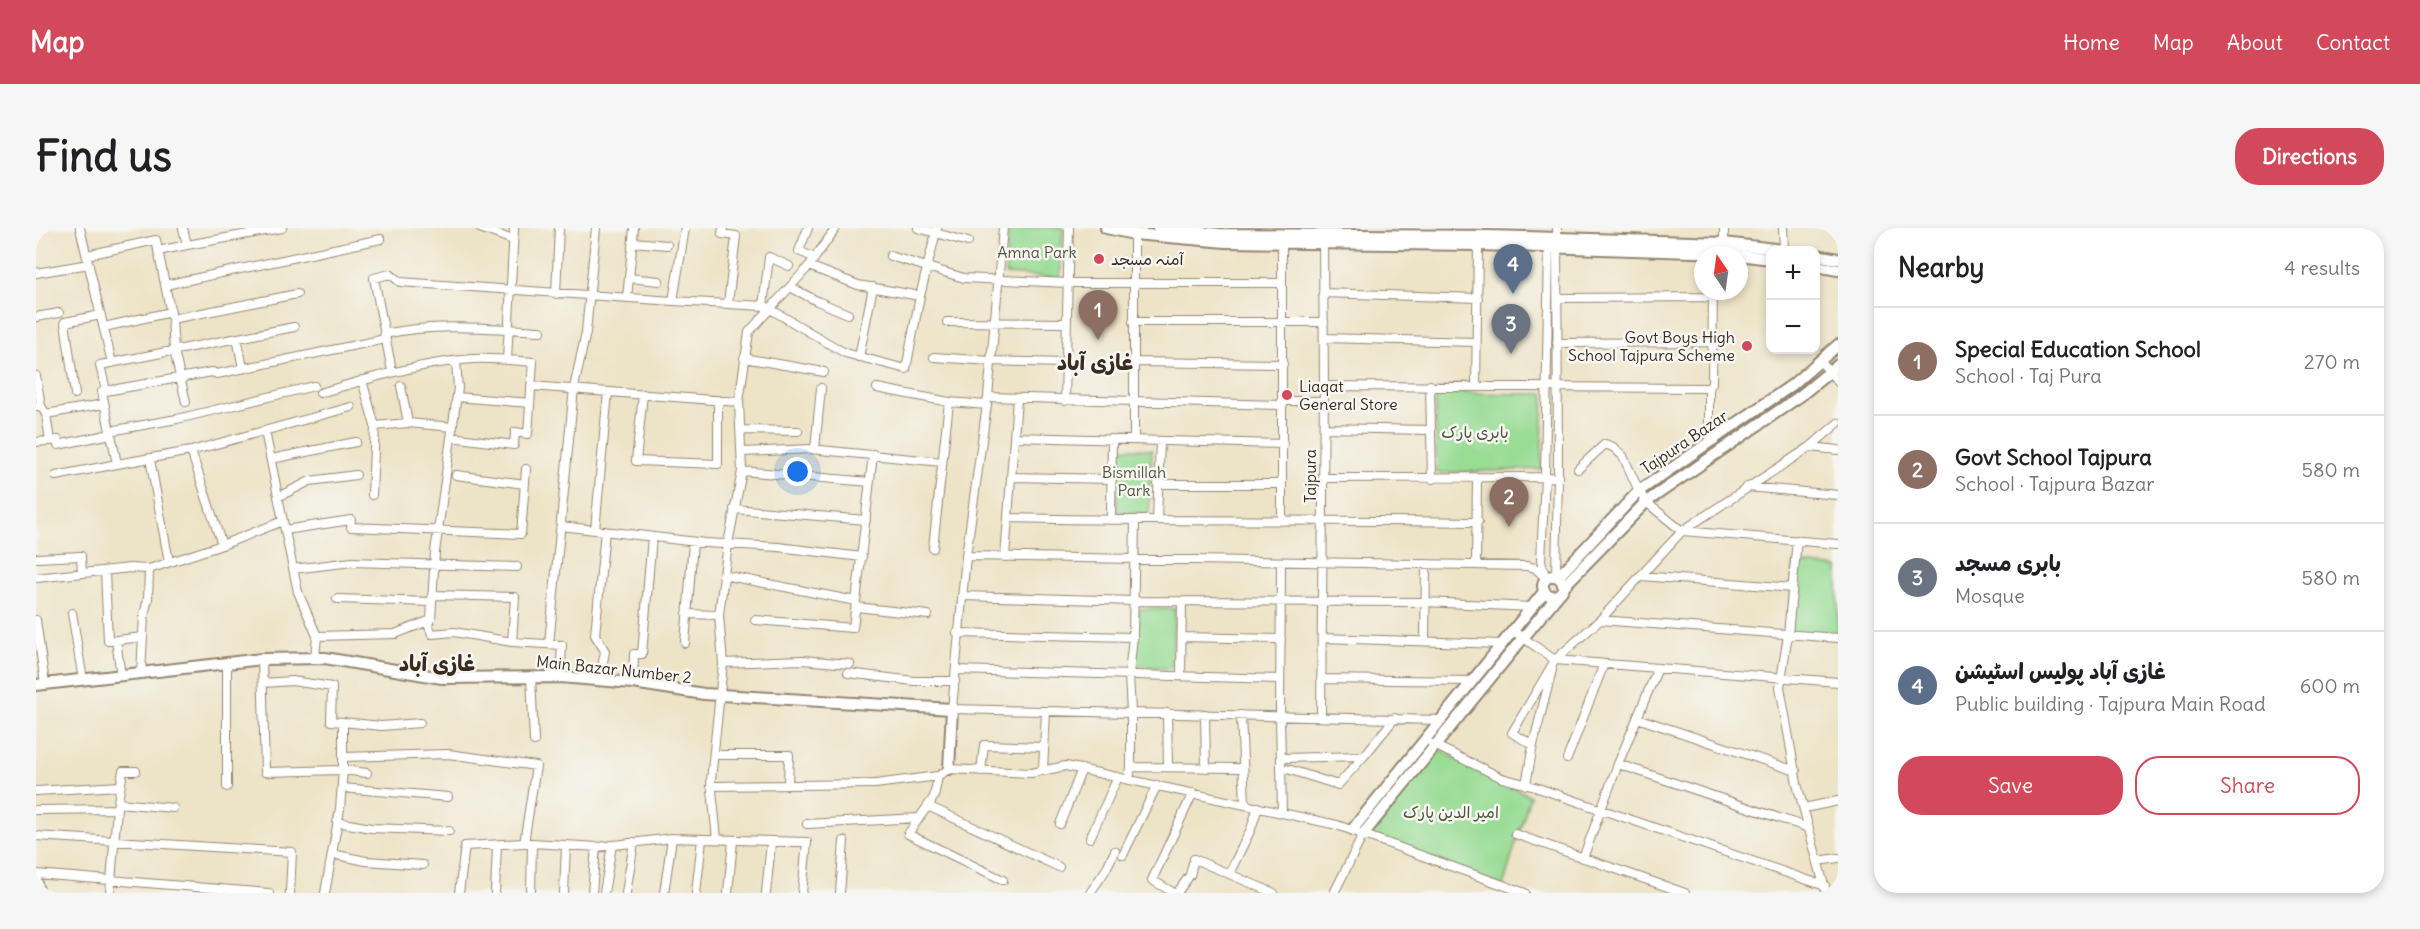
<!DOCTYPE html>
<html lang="en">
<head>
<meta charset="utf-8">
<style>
	body { margin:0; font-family:Delius,"Playpen Sans Arabic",sans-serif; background:#f6f6f6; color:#202124 }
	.controls { position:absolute; right:18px; top:18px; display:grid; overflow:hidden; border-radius:12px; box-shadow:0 3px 9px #0003 }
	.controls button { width:54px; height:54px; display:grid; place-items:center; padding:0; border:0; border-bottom:2px solid #e0e0e0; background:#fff; color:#202124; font:30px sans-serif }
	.compass { position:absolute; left:1658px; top:18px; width:54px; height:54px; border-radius:50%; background:#fff; box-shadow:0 3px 9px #0003; rotate:347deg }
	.you { position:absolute; left:762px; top:244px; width:21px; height:21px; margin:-15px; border:4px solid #fff; border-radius:50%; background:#1a73e8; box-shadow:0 0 0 9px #1a73e833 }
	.badge { display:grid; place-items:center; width:39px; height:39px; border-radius:50%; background:#d1495b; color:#fff; font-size:20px; font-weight:700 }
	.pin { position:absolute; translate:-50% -50px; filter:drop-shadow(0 2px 3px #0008) }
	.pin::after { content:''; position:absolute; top:32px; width:21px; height:18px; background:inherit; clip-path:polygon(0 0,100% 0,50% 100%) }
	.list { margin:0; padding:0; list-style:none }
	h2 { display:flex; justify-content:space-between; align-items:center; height:78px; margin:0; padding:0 24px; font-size:26px }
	h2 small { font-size:20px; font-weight:400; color:#757577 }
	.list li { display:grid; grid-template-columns:39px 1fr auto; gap:18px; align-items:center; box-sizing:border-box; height:108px; padding:0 24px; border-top:2px solid #e0e0e0 }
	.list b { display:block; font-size:22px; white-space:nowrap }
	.list p { margin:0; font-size:20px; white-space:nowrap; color:#757577 }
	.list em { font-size:20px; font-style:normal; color:#757577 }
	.actions { display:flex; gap:12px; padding:18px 24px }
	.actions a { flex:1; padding:14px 0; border:2px solid #d1495b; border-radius:24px; text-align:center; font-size:21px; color:#d1495b }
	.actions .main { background:#d1495b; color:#fff }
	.map { position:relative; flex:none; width:1802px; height:665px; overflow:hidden; border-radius:24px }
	header { display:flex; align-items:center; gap:36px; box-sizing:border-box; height:84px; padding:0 30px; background:#d1495b; color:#fff }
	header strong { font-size:28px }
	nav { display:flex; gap:33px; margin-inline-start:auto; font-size:21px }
	.intro { display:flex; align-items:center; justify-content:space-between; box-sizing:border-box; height:144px; padding:0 36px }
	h1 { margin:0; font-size:42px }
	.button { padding:15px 27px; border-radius:24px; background:#d1495b; color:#fff; font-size:21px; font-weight:700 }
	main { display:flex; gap:36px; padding:0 36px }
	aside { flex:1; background:#fff; border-radius:24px; box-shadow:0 3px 9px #0003 }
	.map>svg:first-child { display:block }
	.green { fill:#99dc94; stroke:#6a8359; stroke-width:1.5 }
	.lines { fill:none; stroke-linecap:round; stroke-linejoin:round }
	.minor-casing { stroke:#948672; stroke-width:10 }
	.tertiary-casing { stroke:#948672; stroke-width:14 }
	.minor { stroke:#fff; stroke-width:8 }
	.tertiary { stroke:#fff; stroke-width:10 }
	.poi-dot { fill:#d1495b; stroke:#f6f6f2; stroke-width:2 }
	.labels { text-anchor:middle; stroke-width:5; stroke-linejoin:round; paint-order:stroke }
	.park-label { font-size:16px; fill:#52563c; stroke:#f6f6f2 }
	.poi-label { font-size:16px; fill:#3b2a1e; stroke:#f6f6f2; text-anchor:start }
	.street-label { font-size:16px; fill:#3b2a1e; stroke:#f6f6f2 }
	.district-label { font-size:22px; font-weight:bold; fill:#3b2a1e; stroke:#f6f6f2 }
</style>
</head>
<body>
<header>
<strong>Map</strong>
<nav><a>Home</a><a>Map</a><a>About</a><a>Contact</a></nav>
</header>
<div class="intro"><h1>Find us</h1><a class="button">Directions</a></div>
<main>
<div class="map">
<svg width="1802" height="665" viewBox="0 0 1802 665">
	<rect width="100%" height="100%" fill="#f6f6f2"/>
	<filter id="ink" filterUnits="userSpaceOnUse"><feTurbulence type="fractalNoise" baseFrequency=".0167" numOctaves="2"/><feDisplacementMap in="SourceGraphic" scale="12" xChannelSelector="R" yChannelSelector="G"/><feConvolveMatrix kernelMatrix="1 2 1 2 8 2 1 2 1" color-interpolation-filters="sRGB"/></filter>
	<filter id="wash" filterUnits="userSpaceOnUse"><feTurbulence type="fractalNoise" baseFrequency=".008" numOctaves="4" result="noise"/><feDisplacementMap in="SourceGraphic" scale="24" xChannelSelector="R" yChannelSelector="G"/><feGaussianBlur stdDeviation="1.35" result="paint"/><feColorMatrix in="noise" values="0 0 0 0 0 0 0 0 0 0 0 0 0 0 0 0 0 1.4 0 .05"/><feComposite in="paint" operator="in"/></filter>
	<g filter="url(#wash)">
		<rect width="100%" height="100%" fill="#ede3c6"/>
		<!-- green -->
		<path class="green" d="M 973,0 L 1027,0 L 1024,50 L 969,46 Z
			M 1399,165 L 1508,166 L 1505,241 L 1401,245 Z
			M 1081,220 L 1116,222 L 1113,286 L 1081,284 Z
			M 1758,335 L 1802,340 L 1802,410 L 1752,406 Z
			M 1103,381 L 1139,381 L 1135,441 L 1100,437 Z
			M 1398,519 L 1494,568 L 1467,658 L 1328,605 Z"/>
	</g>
	<g filter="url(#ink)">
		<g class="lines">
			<defs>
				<path id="minor" d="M 44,0 L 76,135
					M 444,0 L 477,12
					M 772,0 L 763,23 L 779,30
					M 882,0 L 932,14
					M 967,0 L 952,169 L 930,328 L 916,481 L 1404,492
					M 1747,0 L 1748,22
					M 1098,6 L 1098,212
					M 597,14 L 631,17
					M 151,17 L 246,0
					M 1688,20 L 1688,0
					M 122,23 L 151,17 L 147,0
					M 51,27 L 120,12 L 136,91 L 138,123 L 150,174
					M 854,28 L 928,50 L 1032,55 L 1246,55
					M 0,45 L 53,36
					M 593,50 L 623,53
					M 129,57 L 345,11
					M 754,59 L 781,73 L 812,86
					M 1677,63 L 1676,155 L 1673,160 L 1673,206 L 1677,213
					M 1287,65 L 1442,70
					M 520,66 L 523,0
					M 884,68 L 901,0
					M 591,70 L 598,0
					M 1522,70 L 1677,69
					M 637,73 L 692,76 L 700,8 L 686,6 L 687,0
					M 692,76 L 729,78 L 809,125 L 870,141 L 884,68 L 822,57 L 773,38
					M 727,78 L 733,29 L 753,38
					M 0,89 L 23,85
					M 136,91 L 261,66
					M 911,94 L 1031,95
					M 1097,94 L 1288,94
					M 68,99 L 135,84
					M 348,106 C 400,95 452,100 505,103
					M 201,110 L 207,140
					M 1288,110 L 1440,114
					M 1521,115 L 1677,114
					M 823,129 L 837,59
					M 898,129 L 954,133 L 1028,135
					M 708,130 L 788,144
					M 471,132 L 478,0
					M 1098,134 L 1247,136
					M 1785,134 L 1802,154
					M 356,143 L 338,50 L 354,46 L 364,54 L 637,73 L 649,0
					M 0,148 L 5,178
					M 326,152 L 339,198 L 336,267
					M 1394,157 L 1396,251
					M 1440,157 L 1442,17
					M 365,158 L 372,195
					M 495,158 L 703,174
					M 1288,158 L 1673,160
					M 841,160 L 913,174
					M 70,163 L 176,144 L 181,146 L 349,111
					M 284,165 C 334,150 384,135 437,131 C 457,130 477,132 497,134 L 492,206 L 479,204 L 478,217 L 415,209
					M 39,166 L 29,94 L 65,87
					M 607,166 L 600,233 L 682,236 L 682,172
					M 421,169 L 494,175
					M 952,169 L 1247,177
					M 1029,173 L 1033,0
					M 1247,173 L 1288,173
					M 0,178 L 5,178 L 10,186 L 14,213
					M 10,186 L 68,176
					M 339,198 L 372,195 L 417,199
					M 1288,200 L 1394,202
					M 704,202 L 762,203
					M 74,203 L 66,164 L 70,163 L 64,137 L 258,99
					M 229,203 L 247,293
					M 980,209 L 1247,216
					M 0,214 L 22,212 L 22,217 L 75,206 L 74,203 L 141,191 L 278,158
					M 1774,219 L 1802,222
					M 779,221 L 785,160
					M 706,224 L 774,221 L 906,234
					M 114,231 L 133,334
					M 235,231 L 320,214
					M 81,236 L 155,223 L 315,179
					M 1542,241 L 1569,216 L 1577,219 L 1587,228 L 1603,263 L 1610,274 L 1646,303 L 1802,316
					M 706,243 L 834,254
					M 420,247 L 489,256
					M 20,248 L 81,236 L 75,206
					M 976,249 L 1076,251
					M 1287,250 L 1522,249
					M 1122,256 L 1246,256
					M 1711,259 L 1802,267
					M 242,269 L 274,253 L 320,247
					M 698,281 L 830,292
					M 973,290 C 1129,294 1285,291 1442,294
					M 1075,292 L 1076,211
					M 1121,292 L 1124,213
					M 1246,293 L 1246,15
					M 525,298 L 669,315 L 742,319 L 826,329
					M 315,299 L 485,306 L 490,241
					M 249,302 L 315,292
					M 559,302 L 572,164
					M 1761,312 L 1752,406 L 1744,459 L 1761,556 L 1790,665
					M 186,317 L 247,293 L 262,364 L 281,408
					M 897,320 L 913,174 L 951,177
					M 930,328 L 1492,338 L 1499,340 L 1510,350
					M 969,329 L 981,171
					M 0,330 L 45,328 L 46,345
					M 1245,334 L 1244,487 L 1246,585
					M 1440,336 L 1441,251
					M 113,341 L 186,317 L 155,223
					M 257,341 L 316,334 L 481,339
					M 69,343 L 72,413 L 107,409
					M 687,347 L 820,373
					M 1520,348 L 1522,249 L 1521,0
					M 1605,348 L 1756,360
					M 1509,349 L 1505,332 L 1509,249 L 1513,17
					M 0,350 L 94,340 L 113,341 L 112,371 L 108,387 L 105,446
					M 926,368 L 1098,373 L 1389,374 L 1495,379
					M 301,371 L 396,374
					M 820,379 L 892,387
					M 36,385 L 47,452
					M 651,386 L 683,387
					M 0,392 L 9,456
					M 719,392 L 817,400 L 837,226
					M 1564,392 L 1802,410
					M 391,394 L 396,406 L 418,404 L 476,414 L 479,369 L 396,367
					M 1476,402 L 1519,432 L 1802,454
					M 921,405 L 1097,409
					M 1146,409 L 1245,411
					M 1286,410 L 1465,416
					M 80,412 L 85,448
					M 1389,412 L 1390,336
					M 476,414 L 526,417 L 524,449
					M 649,415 L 657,314
					M 513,416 L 538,160 L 550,104 L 560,0
					M 279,430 L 281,408 L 359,406 L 395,392 L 399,324 L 422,160 L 420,133
					M 226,431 L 229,544 L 307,542 L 331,545
					M 687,435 L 766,432 L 814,436
					M 920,442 L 1244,451
					M 812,445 L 878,453 L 919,453
					M 495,448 L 498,513
					M 1145,448 L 1146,373
					M 1285,451 L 1436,453
					M 564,452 L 569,423 L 559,407 L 569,303
					M 227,455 L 256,453 L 296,459 L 295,493 L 307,494 L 307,542 L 304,581 L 289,665
					M 597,455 L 598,426 L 606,426 L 616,309
					M 1131,485 L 1132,539
					M 1169,486 L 1170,540
					M 1205,487 L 1209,576
					M 1285,488 L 1288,158 L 1287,12
					M 1601,490 L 1760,543
					M 307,494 L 345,498 L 384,495
					M 1396,516 L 1466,550 L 1499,559 L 1789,658
					M 1497,517 L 1476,505 L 1519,432 L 1564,392 L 1646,303 L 1774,219 L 1802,195
					M 678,527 L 753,527 L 752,557
					M 307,529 L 412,526 L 500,538 L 488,615 L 496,615 L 495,665
					M 1245,530 L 1328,528 L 1359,490
					M 1531,531 L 1568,436
					M 1582,536 L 1773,600
					M 1095,539 L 1207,540
					M 1245,539 L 1302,557 L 1328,528
					M 1007,542 L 1010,483
					M 945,543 L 948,517 L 1008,519
					M 902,548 L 898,569 L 872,606 L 967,652
					M 1093,551 L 1095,539 L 1095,485 L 1093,446 L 1097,409 L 1099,292
					M 1490,557 L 1497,517 L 1516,442
					M 675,558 L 839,556 L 902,548 L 913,541 L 995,545 L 1030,538 L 1301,597 L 1489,665
					M 191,559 L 191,435
					M 306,560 L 412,569
					M 0,563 L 84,558
					M 82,575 L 137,580
					M 892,578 L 1023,639
					M 81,580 L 87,543 L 100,543
					M 1768,580 L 1802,573
					M 0,582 L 81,581 L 74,665
					M 301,594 L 335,600 L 413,603
					M 771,596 L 883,590
					M 1024,596 L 1046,541
					M 1479,606 L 1649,665
					M 0,608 L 256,624 L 254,665
					M 1054,610 L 1082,549
					M 681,611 L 675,552 L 687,436 L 683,387 L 692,316 L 706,243 L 703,174 L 713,104 L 773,38 L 800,0
					M 496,615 L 562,619 L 636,610 L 771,614 L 766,665
					M 296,626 L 330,633 L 387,637
					M 1087,627 L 1121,557
					M 1547,630 L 1582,536 L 1622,440
					M 1782,633 L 1802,630
					M 0,646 L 233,665
					M 1193,646 L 1215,601 L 1222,579
					M 0,649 L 5,665
					M 423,665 L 429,618 L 488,615
					M 459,665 L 461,617
					M 528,665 L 530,617
					M 556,665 L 560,619
					M 568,665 L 576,617
					M 590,665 L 598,614
					M 628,665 L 636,610
					M 660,665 L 666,611
					M 692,665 L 697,613
					M 730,665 L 735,615
					M 804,665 L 808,613
					M 1054,665 L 1069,643 L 1079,623
					M 1138,665 L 1116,652 L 1157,565
					M 1141,665 L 1154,647 L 1158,631 L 1238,665
					M 1298,665 L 1328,605"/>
				<path id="tertiary" d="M 1070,0 L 1098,6 L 1190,14 L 1442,17 L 1688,25 L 1734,31
					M 1122,0 L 1184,6 L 1452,8 L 1688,15 L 1747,22
					M 1780,27 L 1802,31
					M 1780,38 L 1802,42
					M1507 358a10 10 0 1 1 20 0a10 10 0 1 1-20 0Z
					M 1522,349 L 1603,263 L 1756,157 L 1802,117
					M 1527,359 L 1610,274 L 1764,168 L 1802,137
					M 0,457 L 226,431 L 289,430 L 406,450 L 524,449 L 597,455 L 668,466 L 916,481 L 913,541
					M 1317,601 L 1508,364
					M 1328,605 L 1522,367"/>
			</defs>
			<!-- minor casing -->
			<use href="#minor" class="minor-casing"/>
			<!-- tertiary casing -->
			<use href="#tertiary" class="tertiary-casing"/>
			<!-- minor -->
			<use href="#minor" class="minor"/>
			<!-- tertiary -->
			<use href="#tertiary" class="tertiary"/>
		</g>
	</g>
	<!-- markers -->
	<g class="poi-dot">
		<circle cx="1063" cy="31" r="6"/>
		<circle cx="1711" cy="118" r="6"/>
		<circle cx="1251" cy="167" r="6"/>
	</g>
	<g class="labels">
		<!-- park labels -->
		<g class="park-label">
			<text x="1001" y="30">Amna Park</text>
			<text x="1439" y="210">بابری پارک</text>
			<text x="1098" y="250">Bismillah<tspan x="1098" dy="18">Park</tspan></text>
			<text x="1415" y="590">امیر الدین پارک</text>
		</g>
		<!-- poi labels -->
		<g class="poi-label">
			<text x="1075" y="37">آمنہ مسجد</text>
			<text x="1699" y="115" text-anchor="end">Govt Boys High<tspan x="1699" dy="18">School Tajpura Scheme</tspan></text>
			<text x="1263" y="164">Liaqat<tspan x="1263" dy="18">General Store</tspan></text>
		</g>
		<!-- street labels -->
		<g class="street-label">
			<text transform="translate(1648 214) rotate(-34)" y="6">Tajpura Bazar</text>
			<text transform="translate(1274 248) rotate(-90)" y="6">Tajpura</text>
			<text transform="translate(578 441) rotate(6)" y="6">Main Bazar Number 2</text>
		</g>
		<!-- district labels -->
		<g class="district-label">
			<text x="1059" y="142">غازى آباد</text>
			<text x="401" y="443">غازى آباد</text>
		</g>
	</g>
</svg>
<div class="controls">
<button>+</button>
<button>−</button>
</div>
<svg class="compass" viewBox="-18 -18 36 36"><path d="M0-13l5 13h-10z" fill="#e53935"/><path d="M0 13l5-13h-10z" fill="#757577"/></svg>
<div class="you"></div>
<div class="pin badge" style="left:1062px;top:112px;background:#8d6e63">1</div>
<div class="pin badge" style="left:1473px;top:299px;background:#8d6e63">2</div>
<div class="pin badge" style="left:1475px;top:126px;background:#6b7280">3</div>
<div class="pin badge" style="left:1477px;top:66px;background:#5c6f8a">4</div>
</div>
<aside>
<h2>Nearby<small>4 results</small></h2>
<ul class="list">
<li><span class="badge" style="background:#8d6e63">1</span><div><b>Special Education School</b><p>School · Taj Pura</p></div><em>270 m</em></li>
<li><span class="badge" style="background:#8d6e63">2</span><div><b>Govt School Tajpura</b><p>School · Tajpura Bazar</p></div><em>580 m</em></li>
<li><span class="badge" style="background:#6b7280">3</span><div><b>بابری مسجد</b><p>Mosque</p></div><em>580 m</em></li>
<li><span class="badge" style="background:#5c6f8a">4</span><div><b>غازی آباد پولیس اسٹیشن</b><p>Public building · Tajpura Main Road</p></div><em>600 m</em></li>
</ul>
<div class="actions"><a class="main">Save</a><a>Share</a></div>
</aside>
</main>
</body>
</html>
